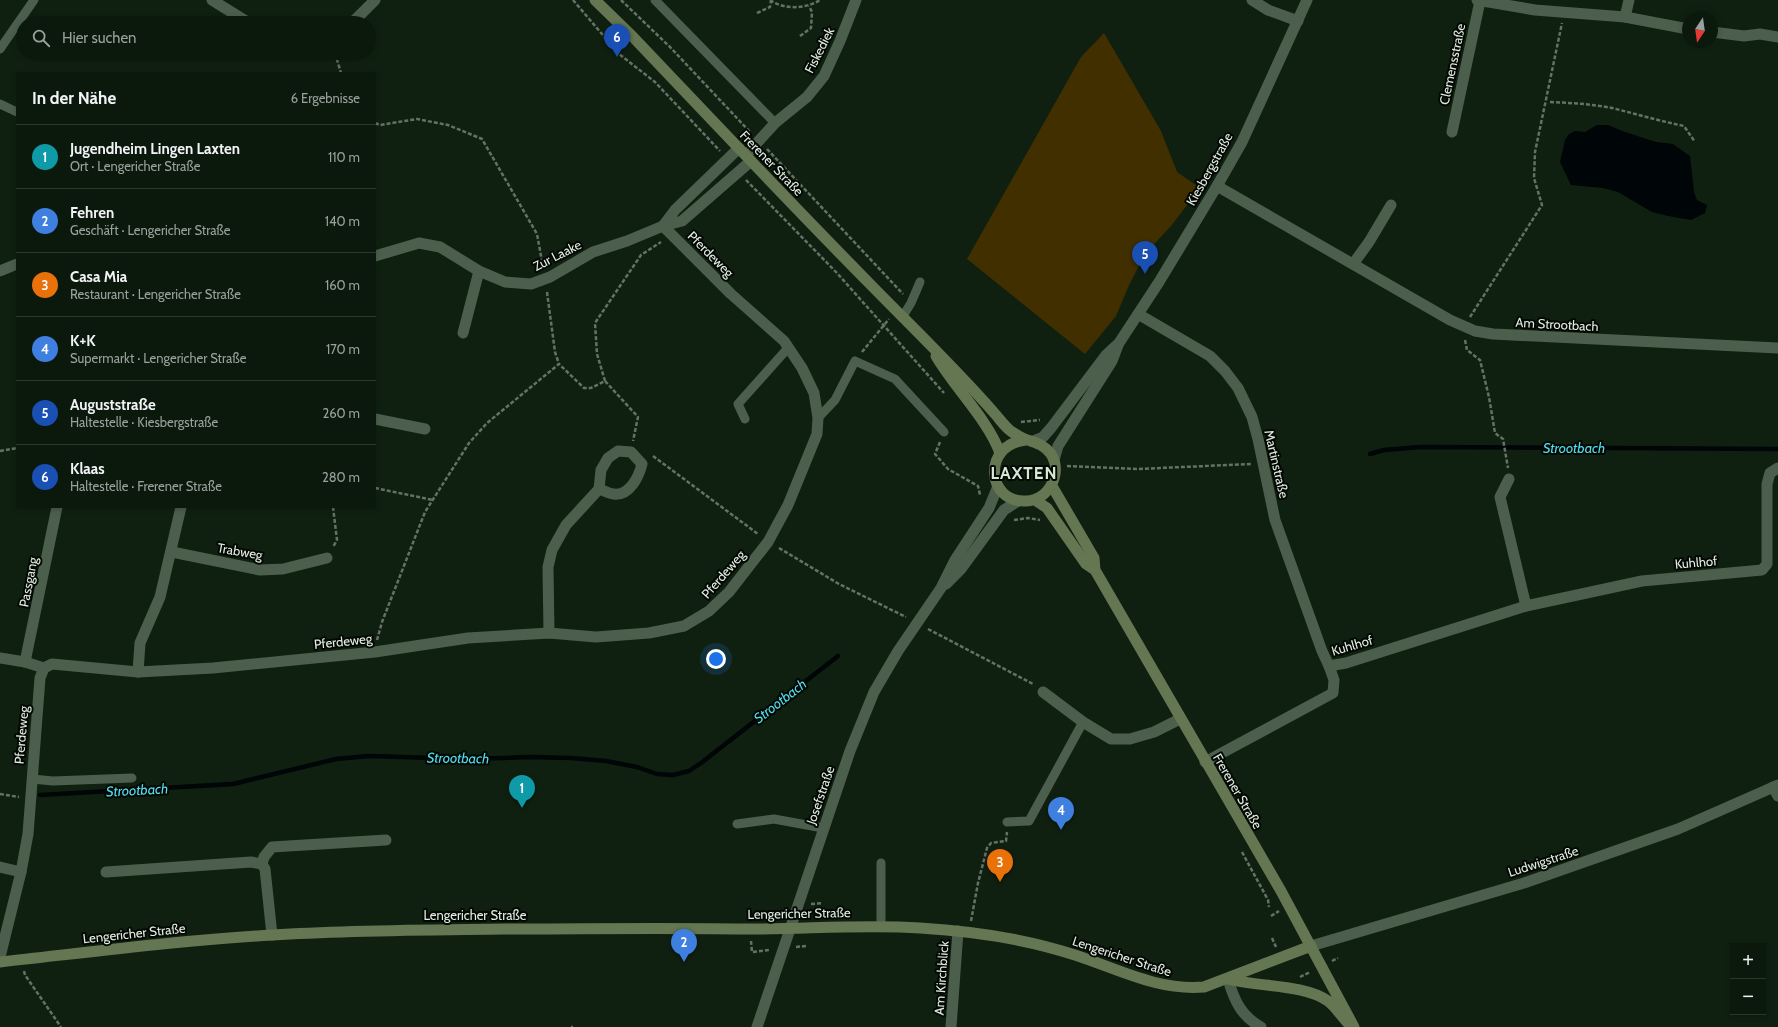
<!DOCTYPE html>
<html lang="de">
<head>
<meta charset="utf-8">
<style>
	body { margin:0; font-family:Cabin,sans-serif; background:#19251a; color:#f1f3f6 }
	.controls { position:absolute; right:12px; bottom:12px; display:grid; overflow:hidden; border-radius:0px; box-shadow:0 2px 6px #0003 }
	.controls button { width:36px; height:36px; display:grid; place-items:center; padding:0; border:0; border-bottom:1px solid #2b372d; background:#0b180c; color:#f1f3f6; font:20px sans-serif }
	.compass { position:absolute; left:1682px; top:12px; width:36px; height:36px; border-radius:50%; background:#0b180c; box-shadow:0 2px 6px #0003; rotate:193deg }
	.you { position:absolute; left:716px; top:659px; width:14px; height:14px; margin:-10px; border:3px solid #fff; border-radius:50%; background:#1a73e8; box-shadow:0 0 0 6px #1a73e833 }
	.badge { display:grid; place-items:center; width:26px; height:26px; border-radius:50%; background:#c0a8f4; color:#fff; font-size:13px; font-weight:700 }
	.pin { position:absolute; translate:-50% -33px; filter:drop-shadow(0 1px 2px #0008) }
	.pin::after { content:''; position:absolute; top:21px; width:14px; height:12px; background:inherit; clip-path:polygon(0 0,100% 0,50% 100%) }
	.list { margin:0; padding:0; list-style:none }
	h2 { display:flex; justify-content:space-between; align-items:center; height:52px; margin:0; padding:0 16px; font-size:17px }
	h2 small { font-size:13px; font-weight:400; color:#9aa09d }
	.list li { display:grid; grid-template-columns:26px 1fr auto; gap:12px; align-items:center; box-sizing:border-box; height:64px; padding:0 16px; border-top:1px solid #2b372d }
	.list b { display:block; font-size:15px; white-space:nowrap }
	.list p { margin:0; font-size:13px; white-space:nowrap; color:#9aa09d }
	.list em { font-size:13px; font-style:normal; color:#9aa09d }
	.icon { flex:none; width:22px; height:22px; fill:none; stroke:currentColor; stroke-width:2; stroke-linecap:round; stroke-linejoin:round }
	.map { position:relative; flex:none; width:1778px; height:1027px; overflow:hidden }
	.search { position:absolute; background:#0b180c; box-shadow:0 2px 6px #0003; left:16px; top:16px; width:360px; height:44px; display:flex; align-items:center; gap:10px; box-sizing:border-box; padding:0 14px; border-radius:22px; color:#9aa09d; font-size:15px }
	.panel { position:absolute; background:#0b180c; box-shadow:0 2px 6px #0003; left:16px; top:72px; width:360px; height:436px; border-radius:0px }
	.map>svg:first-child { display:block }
	.green { fill:#422f00 }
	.water { fill:#000507 }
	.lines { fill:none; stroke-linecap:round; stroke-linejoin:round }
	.stream { stroke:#000507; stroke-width:4.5 }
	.path { stroke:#647265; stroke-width:2.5; stroke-dasharray:4 2; stroke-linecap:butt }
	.service { stroke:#4c5f4d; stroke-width:9 }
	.minor { stroke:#4c5f4d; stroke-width:11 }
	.tertiary { stroke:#4c5f4d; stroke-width:11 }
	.secondary { stroke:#657652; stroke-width:11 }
	.labels { text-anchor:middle; stroke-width:4; stroke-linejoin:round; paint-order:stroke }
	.street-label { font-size:13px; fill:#e2ede3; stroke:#030803 }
	.water-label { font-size:14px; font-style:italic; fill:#53ddef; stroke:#030803 }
	.district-label { font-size:17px; font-weight:bold; letter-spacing:1px; fill:#d3e9d4; stroke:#030803 }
</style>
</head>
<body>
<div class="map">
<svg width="1778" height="1027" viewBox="0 0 1778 1027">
	<rect width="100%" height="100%" fill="#0f2010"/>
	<!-- green -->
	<polygon class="green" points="1104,33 1161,131 1177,172 1200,188 1171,226 1145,254 1130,283 1116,316 1085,354 967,259 1081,57"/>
	<!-- water -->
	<polygon class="water" points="1597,125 1608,125 1625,132 1656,142 1673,144 1690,156 1694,192 1697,200 1707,205 1705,213 1691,220 1668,216 1652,212 1618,192 1603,188 1571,185 1560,162 1565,140 1569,134 1575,131 1585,132"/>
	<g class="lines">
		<!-- stream -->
		<g class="stream">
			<polyline points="1370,454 1384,450 1420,447 1778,449"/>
			<polyline points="40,795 233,784 336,759 368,756 469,759 531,757 571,758 606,761 637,767 657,774 673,775 689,771 701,763 838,656"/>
		</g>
		<!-- path -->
		<g class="path">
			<polyline points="573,0 619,54 655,82 720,151"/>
			<polyline points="621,0 670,47 751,133"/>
			<path d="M770 0C784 10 806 9 820 0"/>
			<polyline points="757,13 770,7 771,1"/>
			<polyline points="800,36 811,28 812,12 809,6"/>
			<polyline points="335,53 341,73"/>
			<path d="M1550 102C1571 103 1592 104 1612 108 1636 114 1660 121 1684 126L1695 142"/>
			<polyline points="375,123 380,125 417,119 448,125 482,139 537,234 543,267"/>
			<polyline points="767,149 903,294"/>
			<polyline points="746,180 836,272 944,393"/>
			<polyline points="547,292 555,352 559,364"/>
			<polyline points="1470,317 1542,205 1534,178 1535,152 1562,23"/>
			<polyline points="1465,340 1467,350 1480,360 1489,397 1495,433 1503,439 1508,468"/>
			<polyline points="862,352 889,319"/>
			<polyline points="605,381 597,354 595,323 641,255 661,242"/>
			<polyline points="1021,422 1040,420"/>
			<polyline points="940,442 935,454 948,469 978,486 980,495"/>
			<polyline points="0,451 17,448"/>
			<polyline points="653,456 758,534"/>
			<polyline points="1067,466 1137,469 1252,464"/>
			<polyline points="375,488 433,500"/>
			<polyline points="333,507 337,540 333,547"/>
			<polyline points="1014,520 1028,518 1040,520"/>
			<polyline points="779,548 839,584 906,617"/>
			<polyline points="928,629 1033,684"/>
			<polyline points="377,640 382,622 425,512 469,443 487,423 559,364 584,388 591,388 605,381 638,417 633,441"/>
			<polyline points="0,794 19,797"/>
			<polyline points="1242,852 1268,900 1269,907"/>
			<polyline points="811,904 823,903"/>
			<polyline points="1271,916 1279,911"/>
			<polyline points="971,921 978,883 987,848 991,843 1006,841 1007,832"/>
			<polyline points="1272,938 1276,947"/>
			<polyline points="751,941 752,952 769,950"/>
			<polyline points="796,947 806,946"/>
			<polyline points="1332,961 1338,958"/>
			<polyline points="24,971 25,975 61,1027"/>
			<polyline points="1300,977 1310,972"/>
			<polyline points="571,1027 573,1027"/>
		</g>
		<!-- service -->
		<g class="service">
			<polyline points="655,0 775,123"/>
			<polyline points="0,49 34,0"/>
			<polyline points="0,104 17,112"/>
			<polyline points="903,316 911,303 920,282"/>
			<polyline points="818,418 835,400 855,361 895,379 944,432"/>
			<polyline points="745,419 738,404 788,348"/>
			<polyline points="32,779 53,781 132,778"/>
			<polyline points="1007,822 1029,821 1083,722"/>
			<polyline points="737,824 774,819 823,828"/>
			<polyline points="881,926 881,863"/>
		</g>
		<!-- minor -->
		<g class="minor">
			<polyline points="212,0 249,23"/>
			<polyline points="1252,0 1268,10 1298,21"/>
			<polyline points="1477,0 1535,10 1625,17 1688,29"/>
			<polyline points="1625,17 1629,0"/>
			<polyline points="348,23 355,20 375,0"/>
			<polyline points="1712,32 1744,36 1760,34 1778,37"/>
			<polyline points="1452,132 1480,1"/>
			<polyline points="746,155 775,123 807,97 824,76 840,41 856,0"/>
			<polyline points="1217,186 1450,320 1475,331 1493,334 1778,348"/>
			<polyline points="663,226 675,210 739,148"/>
			<polyline points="375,256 419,243 440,247 479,271 505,282 531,284 550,277 593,252 627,241 663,226 682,221 751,161"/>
			<polyline points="1353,264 1369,242 1391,205"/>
			<polyline points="0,271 17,264"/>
			<polyline points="1138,314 1210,356 1225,371 1238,388 1252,417 1258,439 1275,520 1322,651 1329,666"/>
			<polyline points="463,333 479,271"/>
			<polyline points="375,419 425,429"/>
			<polyline points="1509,479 1500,497 1526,606"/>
			<polyline points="172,552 260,570 283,569 327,558"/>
			<path d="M549 633 548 567 552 550 566 525 599 489 601 470 608 458 618 451 631 452 642 464C639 476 630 496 614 494 609 494 603 490 599 489"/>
			<polyline points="0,658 25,662 44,668"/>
			<polyline points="25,662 57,507"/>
			<polyline points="138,672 140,643 160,597 181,507"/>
			<polyline points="1043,692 1083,722 1111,739 1130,739 1154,732 1180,719"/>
			<polyline points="1205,762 1333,693 1334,680 1329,666 1346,663 1526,606 1642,581 1762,570 1767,564 1767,484 1770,473 1778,468"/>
			<polyline points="1773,787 1778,796"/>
			<polyline points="262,864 264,857 272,847 386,840"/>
			<polyline points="0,867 21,872"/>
			<polyline points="106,872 251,862 262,864 265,869 272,935"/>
			<polyline points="1311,946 1524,883 1678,829 1778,785"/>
			<polyline points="0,957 21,872 28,834 40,678 44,668 52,664 138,672 213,668 375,652 468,638 549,633 596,637 649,633 684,626 709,611 729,592 768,542 788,505 817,434 818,418 814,393 802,368 784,341 731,294 663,226"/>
			<path d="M1228 979C1234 1000 1241 1016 1261 1027"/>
			<polyline points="951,1027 958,931"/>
		</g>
		<!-- tertiary -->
		<g class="tertiary">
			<polyline points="1033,441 1043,437 1051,428 1106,355 1119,343 1159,282 1217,186 1242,142 1307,0"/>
			<polyline points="1054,460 1058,446 1112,361 1118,345"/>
			<polyline points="946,584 961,569 1004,510 1018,501"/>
			<polyline points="757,1027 850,751 874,692 898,651 941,588 955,560 989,508 998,486"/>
		</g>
		<!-- secondary -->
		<g class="secondary">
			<path d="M595 0 633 37C712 120 790 203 870 284 913 328 956 369 996 415 1001 421 1006 428 1012 432 1016 434 1021 438 1025 439 1035 443 1044 444 1051 454 1063 473 1049 500 1026 501 986 503 982 444 1026 440"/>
			<path d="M936 356C954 387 988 420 1000 453"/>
			<polyline points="1052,486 1094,558 1095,570 1281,891 1354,1027"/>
			<polyline points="1035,500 1047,508 1086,564 1095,570"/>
			<path d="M0 962C91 952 182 940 273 935 350 930 428 930 505 929 582 929 659 928 737 929 798 930 858 924 920 928 971 931 1026 939 1075 955 1118 969 1158 991 1204 987L1311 946"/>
			<path d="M1228 979C1257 987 1304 984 1328 1001 1335 1006 1341 1016 1347 1022"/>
		</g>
	</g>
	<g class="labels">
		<!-- street labels -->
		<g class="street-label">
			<text transform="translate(819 50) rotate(-63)" y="5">Fiskediek</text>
			<text transform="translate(1452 64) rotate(-78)" y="5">Clemensstraße</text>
			<text transform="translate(772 163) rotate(46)" y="5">Frerener Straße</text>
			<text transform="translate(1209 169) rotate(-61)" y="5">Kiesbergstraße</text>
			<text transform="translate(711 254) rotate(45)" y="5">Pferdeweg</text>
			<text transform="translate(557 255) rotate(-27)" y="5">Zur Laake</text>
			<text transform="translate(1557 324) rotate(3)" y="5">Am Strootbach</text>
			<text transform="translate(1277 464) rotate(77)" y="5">Martinstraße</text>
			<text transform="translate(240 551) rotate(10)" y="5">Trabweg</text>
			<text transform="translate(1696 562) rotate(-5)" y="5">Kuhlhof</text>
			<text transform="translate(723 574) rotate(-49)" y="5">Pferdeweg</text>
			<text transform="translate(28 582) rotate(-79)" y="5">Passgang</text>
			<text transform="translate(343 641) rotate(-6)" y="5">Pferdeweg</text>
			<text transform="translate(1352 645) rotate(-16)" y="5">Kuhlhof</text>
			<text transform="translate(21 735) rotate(-85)" y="5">Pferdeweg</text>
			<text transform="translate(1238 791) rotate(60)" y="5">Frerener Straße</text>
			<text transform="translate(820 795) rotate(-71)" y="5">Josefstraße</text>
			<text transform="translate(1543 861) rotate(-18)" y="5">Ludwigstraße</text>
			<text transform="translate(799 913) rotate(-1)" y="5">Lengericher Straße</text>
			<text x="475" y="920">Lengericher Straße</text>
			<text transform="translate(134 933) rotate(-6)" y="5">Lengericher Straße</text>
			<text transform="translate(1122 956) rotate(18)" y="5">Lengericher Straße</text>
			<text transform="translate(941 978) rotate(-86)" y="5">Am Kirchblick</text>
		</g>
		<!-- water labels -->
		<g class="water-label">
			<text x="1574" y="453">Strootbach</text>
			<text transform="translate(780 701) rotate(-38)" y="5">Strootbach</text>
			<text transform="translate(458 758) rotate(1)" y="5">Strootbach</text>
			<text transform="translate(137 790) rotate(-3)" y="5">Strootbach</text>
		</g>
		<!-- district labels -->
		<g class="district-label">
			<text x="1024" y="479">LAXTEN</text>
		</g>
	</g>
</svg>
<div class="controls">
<button>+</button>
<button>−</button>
</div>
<svg class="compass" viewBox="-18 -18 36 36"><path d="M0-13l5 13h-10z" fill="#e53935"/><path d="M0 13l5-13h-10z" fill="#9aa09d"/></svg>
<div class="you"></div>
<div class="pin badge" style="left:522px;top:808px;background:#0f9aa8">1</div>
<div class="pin badge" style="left:684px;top:962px;background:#3f7fe0">2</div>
<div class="pin badge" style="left:1000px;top:882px;background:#e8710a">3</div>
<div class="pin badge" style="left:1061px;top:830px;background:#3f7fe0">4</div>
<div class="pin badge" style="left:1145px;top:274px;background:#1a4fb4">5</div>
<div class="pin badge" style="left:617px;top:57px;background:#1a4fb4">6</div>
<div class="search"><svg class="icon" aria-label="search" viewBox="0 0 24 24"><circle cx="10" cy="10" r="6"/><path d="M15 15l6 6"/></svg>Hier suchen</div>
<section class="panel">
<h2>In der Nähe<small>6 Ergebnisse</small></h2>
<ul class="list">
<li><span class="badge" style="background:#0f9aa8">1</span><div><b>Jugendheim Lingen Laxten</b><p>Ort · Lengericher Straße</p></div><em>110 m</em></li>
<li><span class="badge" style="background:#3f7fe0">2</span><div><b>Fehren</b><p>Geschäft · Lengericher Straße</p></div><em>140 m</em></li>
<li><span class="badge" style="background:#e8710a">3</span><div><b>Casa Mia</b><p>Restaurant · Lengericher Straße</p></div><em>160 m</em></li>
<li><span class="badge" style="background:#3f7fe0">4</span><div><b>K+K</b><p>Supermarkt · Lengericher Straße</p></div><em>170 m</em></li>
<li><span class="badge" style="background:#1a4fb4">5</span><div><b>Auguststraße</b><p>Haltestelle · Kiesbergstraße</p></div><em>260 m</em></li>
<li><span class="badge" style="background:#1a4fb4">6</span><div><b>Klaas</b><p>Haltestelle · Frerener Straße</p></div><em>280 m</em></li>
</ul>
</section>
</div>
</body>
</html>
